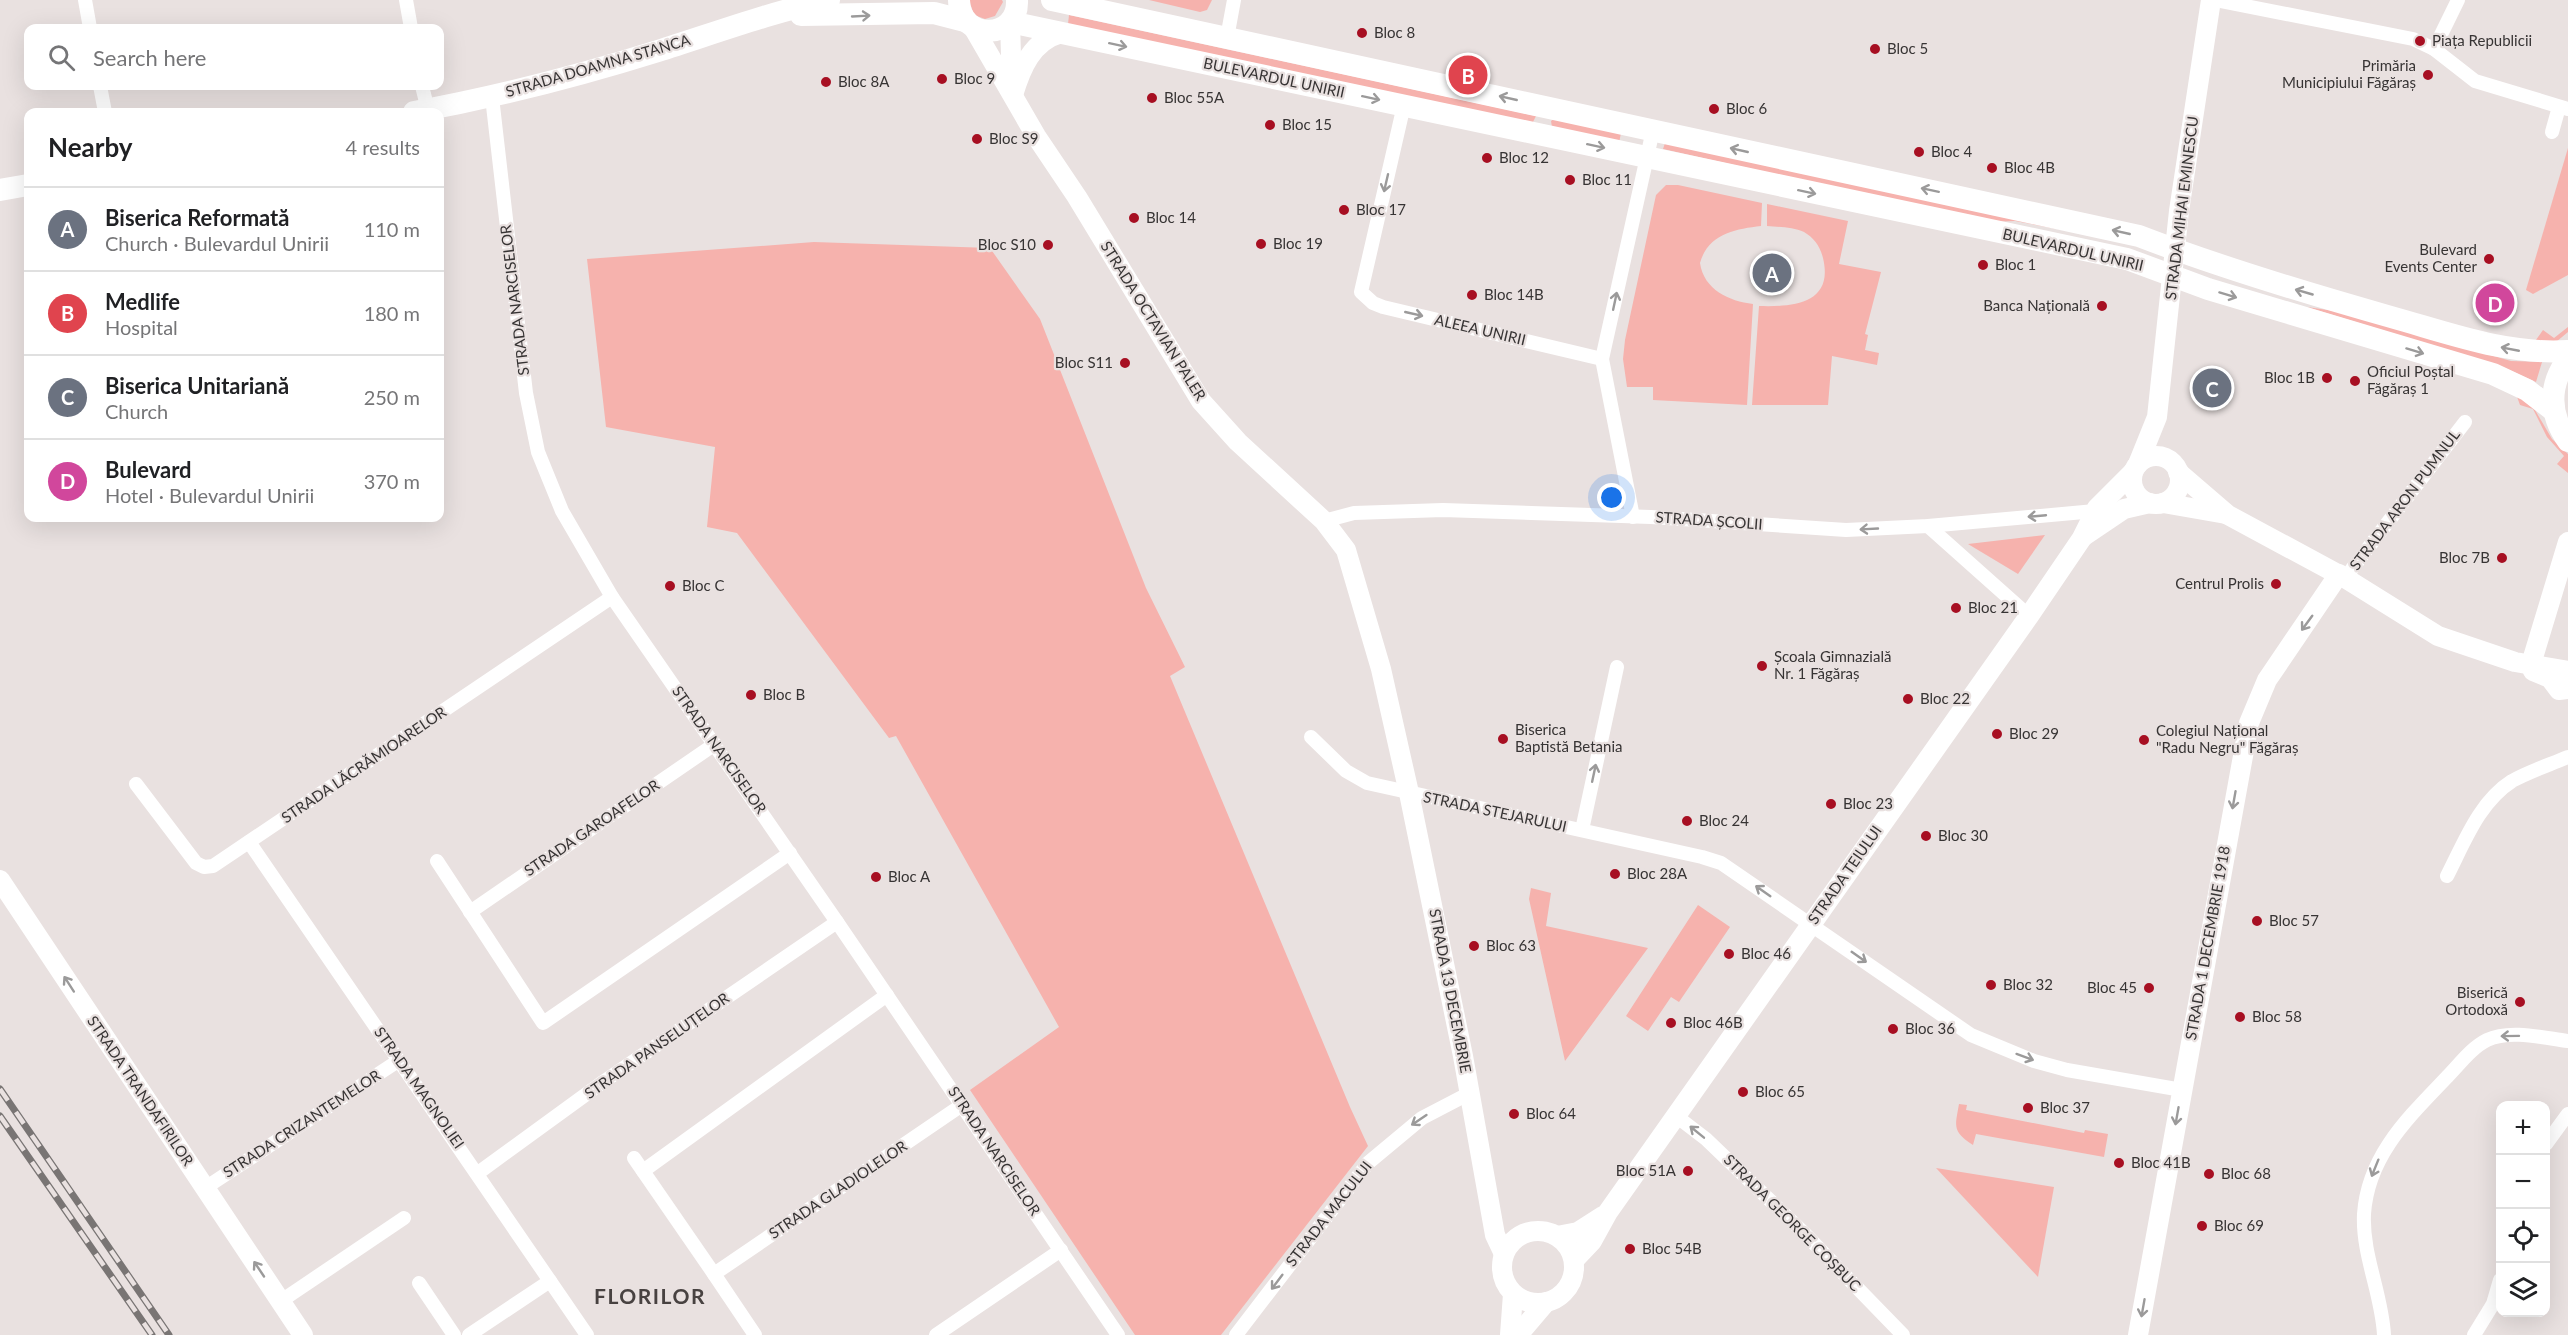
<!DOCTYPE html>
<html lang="en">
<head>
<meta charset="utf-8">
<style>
	body { margin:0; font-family:Lato,sans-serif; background:#f6f6f6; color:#202124 }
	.controls { position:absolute; right:18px; bottom:18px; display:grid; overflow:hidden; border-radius:12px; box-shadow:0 6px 24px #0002 }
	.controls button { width:54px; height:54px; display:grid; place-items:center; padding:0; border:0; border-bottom:2px solid #e0e0e0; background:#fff; color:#202124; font:30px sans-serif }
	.you { position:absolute; left:1612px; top:498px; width:21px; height:21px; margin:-15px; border:4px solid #fff; border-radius:50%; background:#1a73e8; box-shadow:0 0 0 9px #1a73e833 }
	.badge { display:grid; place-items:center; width:39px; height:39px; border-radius:50%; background:#111827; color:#fff; font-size:20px; font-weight:700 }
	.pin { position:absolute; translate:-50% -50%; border:3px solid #fff; box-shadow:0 2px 6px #0006 }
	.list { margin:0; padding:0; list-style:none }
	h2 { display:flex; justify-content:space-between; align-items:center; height:78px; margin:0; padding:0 24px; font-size:26px }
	h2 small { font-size:20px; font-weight:400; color:#757577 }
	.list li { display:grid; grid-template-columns:39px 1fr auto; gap:18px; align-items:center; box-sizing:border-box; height:84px; padding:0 24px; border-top:2px solid #e0e0e0 }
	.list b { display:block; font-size:22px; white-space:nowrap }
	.list p { margin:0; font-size:20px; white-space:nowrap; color:#757577 }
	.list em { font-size:20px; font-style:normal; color:#757577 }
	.icon { flex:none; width:33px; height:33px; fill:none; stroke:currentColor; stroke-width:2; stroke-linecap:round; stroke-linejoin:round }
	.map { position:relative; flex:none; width:2568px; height:1335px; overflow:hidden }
	.search { position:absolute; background:#fff; box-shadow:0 6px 24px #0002; left:24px; top:24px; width:420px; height:66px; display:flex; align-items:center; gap:15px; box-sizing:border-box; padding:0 21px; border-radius:12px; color:#757577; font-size:22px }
	.panel { position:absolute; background:#fff; box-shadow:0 6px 24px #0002; left:24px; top:108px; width:420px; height:414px; border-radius:12px }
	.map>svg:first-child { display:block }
	.green { fill:#f6b2ad }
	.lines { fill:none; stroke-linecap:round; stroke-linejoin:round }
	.street { stroke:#fff; stroke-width:14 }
	.secondary { stroke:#fff; stroke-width:20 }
	.primary { stroke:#fff; stroke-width:22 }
	.rail-casing { stroke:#797574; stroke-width:7 }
	.rail { stroke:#e9e1e0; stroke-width:4.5; stroke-dasharray:14; stroke-linecap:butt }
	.oneway { stroke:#9b9a9a }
	.poi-dot { fill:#a70f22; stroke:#e9e1e0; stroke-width:2 }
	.labels { text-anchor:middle; stroke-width:4.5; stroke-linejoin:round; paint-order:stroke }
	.poi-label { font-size:15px; fill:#373434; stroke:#e9e1e0; text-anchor:start }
	.street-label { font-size:15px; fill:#373434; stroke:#e9e1e0 }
	.district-label { font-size:21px; font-weight:bold; letter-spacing:1.5px; fill:#484241; stroke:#e9e1e0 }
</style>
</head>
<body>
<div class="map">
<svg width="2568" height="1335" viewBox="0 0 2568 1335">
	<rect width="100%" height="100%" fill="#e9e1e0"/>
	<!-- green -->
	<g class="green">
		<polygon points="969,0 1002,0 1003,2 995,16 985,19 974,15"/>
		<polygon points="1149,0 1212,0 1207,10 1200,12"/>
		<polygon points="1069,15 1536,116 1532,124 1068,24"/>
		<polygon points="1554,119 1621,133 1619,143 1552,127 1551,121"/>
		<polygon points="1665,143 2126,242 2015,221 1988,222 1663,149"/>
		<polygon points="2568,148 2568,275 2533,294 2526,290"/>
		<path d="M1666 185H1678L1762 203 1761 226C1735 229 1708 234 1700 263 1704 290 1729 301 1753 304L1747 405 1653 400V387H1627L1623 359 1625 340 1656 195Z"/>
		<path d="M1767 204 1848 221 1839 264 1881 272 1865 334 1868 335 1865 350 1879 353 1877 365 1832 356 1828 405H1752L1759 306C1793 307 1834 304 1823 258 1820 246 1814 238 1804 232 1793 227 1779 227 1767 226Z"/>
		<polygon points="814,242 990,248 1040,319 1146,588 1185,667 1170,676 1350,1107 1368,1146 1221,1335 1135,1335 970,1090 1059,1027 896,736 889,738 737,533 707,527 715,447 606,427 587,259"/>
		<polygon points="2307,307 2341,312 2511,361 2542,362 2536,382 2505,368"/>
		<polygon points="2568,327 2568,332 2556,342 2533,344 2543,330 2554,338"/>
		<polygon points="2516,394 2535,410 2552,439 2568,454 2568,473 2557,464 2564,456 2547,437 2533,409 2520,405"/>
		<polygon points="2045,535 2018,574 1968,544"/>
		<polygon points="1531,888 1551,893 1546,926 1648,948 1565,1061 1529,899"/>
		<polygon points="1698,905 1730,927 1679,1002 1671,997 1648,1031 1626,1016"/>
		<path d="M1959 1104 1967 1105 1966 1110 2084 1133 2085 1130 2108 1134 2104 1157 1976 1134 1973 1145C1952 1131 1955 1127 1959 1104Z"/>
		<polygon points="1936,1168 2054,1187 2038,1277"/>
	</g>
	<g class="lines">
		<!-- street -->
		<g class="street">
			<polyline points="85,0 90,28"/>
			<polyline points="406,0 411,28"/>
			<polyline points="2215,0 2413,39 2434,49 2475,81 2568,109"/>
			<polyline points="1227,38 1234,0"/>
			<polyline points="2434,49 2458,0"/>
			<polyline points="100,86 105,112"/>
			<polyline points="422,86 428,110"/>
			<polyline points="492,97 526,393 538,452 562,511 612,597 837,922 1118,1335"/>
			<polyline points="1404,105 1361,292 1373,303 1383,307 1602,359"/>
			<polyline points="2552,132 2559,107"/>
			<polyline points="1633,517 1602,359 1653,130"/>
			<polyline points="1324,521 1354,513 1443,510 1651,517 1846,530 1928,526 2095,511"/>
			<polyline points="1928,526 2029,616"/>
			<polyline points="2345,578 2465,422"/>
			<polyline points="1311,737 1346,771 1367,783 1702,857 1721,863 1971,1035 2034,1061 2067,1070 2182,1090"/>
			<polyline points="136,784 196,863 204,867 213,866 612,597"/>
			<polyline points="1582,830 1617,667"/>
			<polyline points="249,842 587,1335"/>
			<polyline points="437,861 543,1023 790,853"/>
			<path d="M2447 876C2464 843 2479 802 2512 781 2530 771 2549 765 2568 757"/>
			<polyline points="470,912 715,744"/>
			<polyline points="1676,1116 1706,1139 1804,1233 1903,1335"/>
			<polyline points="2546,1144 2568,1114"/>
			<polyline points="634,1158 714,1274"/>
			<polyline points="643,1171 887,995"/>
			<polyline points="478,1173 603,1082 837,922"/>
			<polyline points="205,1188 398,1061"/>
			<polyline points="419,1283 454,1335"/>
			<polyline points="281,1301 404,1218"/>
			<polyline points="469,1335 550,1281"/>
			<polyline points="755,1335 714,1274 962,1105"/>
			<polyline points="936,1335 1061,1250"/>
			<polyline points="1236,1335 1368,1163 1422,1118 1470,1093"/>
			<path d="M2384 1335C2382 1294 2362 1255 2364 1214 2368 1155 2409 1117 2447 1077 2459 1065 2471 1048 2487 1040 2510 1029 2544 1038 2568 1041"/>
			<polyline points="2474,1335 2493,1304 2500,1280"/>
		</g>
		<!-- secondary -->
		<g class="secondary">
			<polyline points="1010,22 1012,89"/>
			<polyline points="973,27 1036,136 1077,197 1201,401 1238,442 1324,521 1346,550 1381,669 1409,793 1463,1056 1495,1235 1504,1254"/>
			<path d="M1013 95C1021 68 1032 41 1061 33"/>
			<circle cx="2156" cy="480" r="24"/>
			<polyline points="2138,464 2157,417 2179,211 2211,0"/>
			<polyline points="2178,472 2228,515 2345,578 2438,636 2515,662 2568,671"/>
			<polyline points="2163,503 2226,514"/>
			<polyline points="2084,536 2124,509 2150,503"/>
			<polyline points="2531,664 2568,542"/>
			<polyline points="2533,671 2550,678 2559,690 2568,689"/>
			<polyline points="0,880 303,1335"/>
			<circle cx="1538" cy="1267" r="36"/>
			<polyline points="1557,1236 1578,1232 1603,1216"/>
			<polyline points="1574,1260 1592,1241 1608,1212 2029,616 2082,538 2097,508 2133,472"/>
			<polyline points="1510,1335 1513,1294"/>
			<polyline points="1518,1335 1546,1302"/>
			<polyline points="2138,1335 2249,723 2267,680 2339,574"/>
		</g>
		<!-- primary -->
		<g class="primary">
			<path d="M959 0C960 42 1019 40 1017 0"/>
			<path d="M1052 0 2139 236C2222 268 2306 293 2391 317 2449 333 2506 355 2568 351"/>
			<polyline points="801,15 934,13 965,21"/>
			<polyline points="1010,22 2127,259 2208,289 2493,374 2527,390 2553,410"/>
			<path d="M414 112C496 97 578 76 658 51 715 33 771 12 829 0"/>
			<polyline points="0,190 28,185"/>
			<path d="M2568 359C2548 385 2549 415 2568 441"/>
		</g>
		<!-- rail casing -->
		<g class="rail-casing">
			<g id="rail">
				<polyline points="0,1089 169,1335"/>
				<polyline points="0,1116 152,1335"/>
			</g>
		</g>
		<!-- rail -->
		<use href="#rail" class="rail"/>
	</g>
	<!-- one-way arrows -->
	<defs><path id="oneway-shaft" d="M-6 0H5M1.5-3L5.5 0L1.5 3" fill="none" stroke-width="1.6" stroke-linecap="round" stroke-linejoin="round" transform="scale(1.5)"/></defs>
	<g class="oneway">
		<use href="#oneway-shaft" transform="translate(861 16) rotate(-3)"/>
		<use href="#oneway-shaft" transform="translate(1118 45) rotate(12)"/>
		<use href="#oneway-shaft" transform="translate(1371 98) rotate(12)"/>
		<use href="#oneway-shaft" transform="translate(1508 98) rotate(-167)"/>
		<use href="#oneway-shaft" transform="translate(1596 146) rotate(12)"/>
		<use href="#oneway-shaft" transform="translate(1739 150) rotate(-167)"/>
		<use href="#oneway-shaft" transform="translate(1386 183) rotate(103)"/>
		<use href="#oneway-shaft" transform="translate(1930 190) rotate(-168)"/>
		<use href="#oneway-shaft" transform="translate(1807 192) rotate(12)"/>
		<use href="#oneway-shaft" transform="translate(2121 232) rotate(-167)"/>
		<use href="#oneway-shaft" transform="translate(2304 292) rotate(-164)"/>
		<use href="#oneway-shaft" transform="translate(2228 295) rotate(17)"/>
		<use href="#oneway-shaft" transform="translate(1615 301) rotate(-78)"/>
		<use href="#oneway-shaft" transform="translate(1414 314) rotate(13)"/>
		<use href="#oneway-shaft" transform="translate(2510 349) rotate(-169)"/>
		<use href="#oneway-shaft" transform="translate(2415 351) rotate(17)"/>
		<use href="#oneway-shaft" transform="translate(2037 516) rotate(175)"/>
		<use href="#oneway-shaft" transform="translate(1869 529) rotate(177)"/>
		<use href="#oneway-shaft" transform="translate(2307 623) rotate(126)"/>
		<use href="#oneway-shaft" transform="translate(1594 773) rotate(-78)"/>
		<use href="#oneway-shaft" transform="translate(2234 800) rotate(100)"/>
		<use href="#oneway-shaft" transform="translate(1763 891) rotate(-145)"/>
		<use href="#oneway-shaft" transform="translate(1859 957) rotate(35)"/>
		<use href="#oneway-shaft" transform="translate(69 984) rotate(-123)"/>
		<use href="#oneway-shaft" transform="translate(2510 1036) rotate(179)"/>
		<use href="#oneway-shaft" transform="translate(2025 1057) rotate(20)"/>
		<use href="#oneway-shaft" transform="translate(2177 1116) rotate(100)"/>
		<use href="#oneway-shaft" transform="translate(1419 1120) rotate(146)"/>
		<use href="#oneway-shaft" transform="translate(1697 1132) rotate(-141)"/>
		<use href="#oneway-shaft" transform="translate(2375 1168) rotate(112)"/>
		<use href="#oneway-shaft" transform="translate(259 1269) rotate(-124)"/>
		<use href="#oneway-shaft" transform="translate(1277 1282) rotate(127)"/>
		<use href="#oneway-shaft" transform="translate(2143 1308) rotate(100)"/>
	</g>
	<!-- markers -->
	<g class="poi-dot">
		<circle cx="1362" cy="33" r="6"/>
		<circle cx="2420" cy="41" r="6"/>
		<circle cx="1875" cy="49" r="6"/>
		<circle cx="2428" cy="75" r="6"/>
		<circle cx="942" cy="79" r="6"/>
		<circle cx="826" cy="82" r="6"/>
		<circle cx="1152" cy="98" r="6"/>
		<circle cx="1714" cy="109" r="6"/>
		<circle cx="1270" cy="125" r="6"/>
		<circle cx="977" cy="139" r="6"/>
		<circle cx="1919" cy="152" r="6"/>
		<circle cx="1487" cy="158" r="6"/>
		<circle cx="1992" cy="168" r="6"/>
		<circle cx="1570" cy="180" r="6"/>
		<circle cx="1344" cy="210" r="6"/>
		<circle cx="1134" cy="218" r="6"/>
		<circle cx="1261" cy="244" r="6"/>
		<circle cx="1048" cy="245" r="6"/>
		<circle cx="2489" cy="259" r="6"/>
		<circle cx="1983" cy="265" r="6"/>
		<circle cx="1472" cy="295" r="6"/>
		<circle cx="2102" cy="306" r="6"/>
		<circle cx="1125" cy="363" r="6"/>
		<circle cx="2327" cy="378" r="6"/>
		<circle cx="2355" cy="381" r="6"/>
		<circle cx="2502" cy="558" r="6"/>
		<circle cx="2276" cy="584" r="6"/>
		<circle cx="670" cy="586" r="6"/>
		<circle cx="1956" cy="608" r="6"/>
		<circle cx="1762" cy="666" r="6"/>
		<circle cx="751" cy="695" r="6"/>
		<circle cx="1908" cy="699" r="6"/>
		<circle cx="1997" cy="734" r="6"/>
		<circle cx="1503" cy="739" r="6"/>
		<circle cx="2144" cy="740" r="6"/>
		<circle cx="1831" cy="804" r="6"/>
		<circle cx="1687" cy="821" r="6"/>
		<circle cx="1926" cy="836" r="6"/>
		<circle cx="1615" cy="874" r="6"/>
		<circle cx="876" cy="877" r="6"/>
		<circle cx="2257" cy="921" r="6"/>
		<circle cx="1474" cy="946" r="6"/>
		<circle cx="1729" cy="954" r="6"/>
		<circle cx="1991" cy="985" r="6"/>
		<circle cx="2149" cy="988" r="6"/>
		<circle cx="2520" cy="1002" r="6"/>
		<circle cx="2240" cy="1017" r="6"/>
		<circle cx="1671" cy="1023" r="6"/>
		<circle cx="1893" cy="1029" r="6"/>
		<circle cx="1743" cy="1092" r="6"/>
		<circle cx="2028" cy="1108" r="6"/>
		<circle cx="1514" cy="1114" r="6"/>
		<circle cx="2119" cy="1163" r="6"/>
		<circle cx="1688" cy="1171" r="6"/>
		<circle cx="2209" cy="1174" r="6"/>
		<circle cx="2202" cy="1226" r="6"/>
		<circle cx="1630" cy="1249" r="6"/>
	</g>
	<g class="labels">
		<!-- poi labels -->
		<g class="poi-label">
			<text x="1374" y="38">Bloc 8</text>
			<text x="2432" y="46">Piața Republicii</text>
			<text x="1887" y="54">Bloc 5</text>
			<text x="2416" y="71" text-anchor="end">Primăria<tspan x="2416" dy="17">Municipiului Făgăraș</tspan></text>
			<text x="954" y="84">Bloc 9</text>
			<text x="838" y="87">Bloc 8A</text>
			<text x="1164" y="103">Bloc 55A</text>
			<text x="1726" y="114">Bloc 6</text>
			<text x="1282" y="130">Bloc 15</text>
			<text x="989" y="144">Bloc S9</text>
			<text x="1931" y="157">Bloc 4</text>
			<text x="1499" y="163">Bloc 12</text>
			<text x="2004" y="173">Bloc 4B</text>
			<text x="1582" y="185">Bloc 11</text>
			<text x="1356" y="215">Bloc 17</text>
			<text x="1146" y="223">Bloc 14</text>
			<text x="1273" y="249">Bloc 19</text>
			<text x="1036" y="250" text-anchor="end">Bloc S10</text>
			<text x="2477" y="255" text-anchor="end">Bulevard<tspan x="2477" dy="17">Events Center</tspan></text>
			<text x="1995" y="270">Bloc 1</text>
			<text x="1484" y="300">Bloc 14B</text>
			<text x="2090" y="311" text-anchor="end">Banca Națională</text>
			<text x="1113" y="368" text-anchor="end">Bloc S11</text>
			<text x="2367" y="377">Oficiul Poștal<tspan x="2367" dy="17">Făgăraș 1</tspan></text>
			<text x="2315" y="383" text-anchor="end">Bloc 1B</text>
			<text x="2490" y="563" text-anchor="end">Bloc 7B</text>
			<text x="2264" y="589" text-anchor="end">Centrul Prolis</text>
			<text x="682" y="591">Bloc C</text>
			<text x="1968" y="613">Bloc 21</text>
			<text x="1774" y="662">Școala Gimnazială<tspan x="1774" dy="17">Nr. 1 Făgăraș</tspan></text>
			<text x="763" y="700">Bloc B</text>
			<text x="1920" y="704">Bloc 22</text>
			<text x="1515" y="735">Biserica<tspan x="1515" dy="17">Baptistă Betania</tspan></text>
			<text x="2156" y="736">Colegiul Național<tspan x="2156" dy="17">"Radu Negru" Făgăraș</tspan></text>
			<text x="2009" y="739">Bloc 29</text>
			<text x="1843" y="809">Bloc 23</text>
			<text x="1699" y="826">Bloc 24</text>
			<text x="1938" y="841">Bloc 30</text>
			<text x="1627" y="879">Bloc 28A</text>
			<text x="888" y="882">Bloc A</text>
			<text x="2269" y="926">Bloc 57</text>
			<text x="1486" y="951">Bloc 63</text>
			<text x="1741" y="959">Bloc 46</text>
			<text x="2003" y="990">Bloc 32</text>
			<text x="2137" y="993" text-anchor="end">Bloc 45</text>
			<text x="2508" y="998" text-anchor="end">Biserică<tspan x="2508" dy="17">Ortodoxă</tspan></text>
			<text x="2252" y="1022">Bloc 58</text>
			<text x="1683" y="1028">Bloc 46B</text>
			<text x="1905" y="1034">Bloc 36</text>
			<text x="1755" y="1097">Bloc 65</text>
			<text x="2040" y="1113">Bloc 37</text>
			<text x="1526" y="1119">Bloc 64</text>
			<text x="2131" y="1168">Bloc 41B</text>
			<text x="1676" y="1176" text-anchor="end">Bloc 51A</text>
			<text x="2221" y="1179">Bloc 68</text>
			<text x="2214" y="1231">Bloc 69</text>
			<text x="1642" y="1254">Bloc 54B</text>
		</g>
		<!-- street labels -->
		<g class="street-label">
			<text transform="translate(598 66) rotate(-16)" y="5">STRADA DOAMNA STANCA</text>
			<text transform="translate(1274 78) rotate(12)" y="5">BULEVARDUL UNIRII</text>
			<text transform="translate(2182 208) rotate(-83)" y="5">STRADA MIHAI EMINESCU</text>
			<text transform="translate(2073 250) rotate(13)" y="5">BULEVARDUL UNIRII</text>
			<text transform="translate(515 300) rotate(-97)" y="5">STRADA NARCISELOR</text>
			<text transform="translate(1153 321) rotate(58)" y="5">STRADA OCTAVIAN PALER</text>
			<text transform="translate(1480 330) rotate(13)" y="5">ALEEA UNIRII</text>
			<text transform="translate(2405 500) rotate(-53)" y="5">STRADA ARON PUMNUL</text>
			<text transform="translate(1709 521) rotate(4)" y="5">STRADA ȘCOLII</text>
			<text transform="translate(719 750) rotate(55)" y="5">STRADA NARCISELOR</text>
			<text transform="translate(364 765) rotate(-34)" y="5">STRADA LĂCRĂMIOARELOR</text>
			<text transform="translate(1495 812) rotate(12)" y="5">STRADA STEJARULUI</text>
			<text transform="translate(592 828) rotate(-34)" y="5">STRADA GAROAFELOR</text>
			<text transform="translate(1845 875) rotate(-55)" y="5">STRADA TEIULUI</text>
			<text transform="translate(2208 943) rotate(-80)" y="5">STRADA 1 DECEMBRIE 1918</text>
			<text transform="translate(1450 991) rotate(79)" y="5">STRADA 13 DECEMBRIE</text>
			<text transform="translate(657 1046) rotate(-35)" y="5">STRADA PANSELUȚELOR</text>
			<text transform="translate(419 1088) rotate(55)" y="5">STRADA MAGNOLIEI</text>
			<text transform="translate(140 1091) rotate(56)" y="5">STRADA TRANDAFIRILOR</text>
			<text transform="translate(302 1124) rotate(-33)" y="5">STRADA CRIZANTEMELOR</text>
			<text transform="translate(994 1151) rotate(56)" y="5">STRADA NARCISELOR</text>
			<text transform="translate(838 1190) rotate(-34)" y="5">STRADA GLADIOLELOR</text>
			<text transform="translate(1329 1214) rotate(-52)" y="5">STRADA MACULUI</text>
			<text transform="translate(1792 1223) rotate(45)" y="5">STRADA GEORGE COȘBUC</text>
		</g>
		<!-- district labels -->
		<g class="district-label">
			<text x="650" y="1304">FLORILOR</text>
		</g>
	</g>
</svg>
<div class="controls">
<button>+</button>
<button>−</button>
<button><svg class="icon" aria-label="locate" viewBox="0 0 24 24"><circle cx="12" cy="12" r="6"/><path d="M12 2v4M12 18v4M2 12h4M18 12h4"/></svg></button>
<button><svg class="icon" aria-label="layers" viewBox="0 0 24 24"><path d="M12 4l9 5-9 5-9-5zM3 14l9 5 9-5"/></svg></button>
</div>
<div class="you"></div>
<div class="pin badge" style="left:1772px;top:273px;background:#6b7280">A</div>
<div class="pin badge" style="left:1468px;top:75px;background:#e0444e">B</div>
<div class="pin badge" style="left:2212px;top:388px;background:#6b7280">C</div>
<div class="pin badge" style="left:2495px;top:303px;background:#d1479c">D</div>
<div class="search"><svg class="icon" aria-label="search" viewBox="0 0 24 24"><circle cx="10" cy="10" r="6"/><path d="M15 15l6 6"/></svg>Search here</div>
<section class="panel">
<h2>Nearby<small>4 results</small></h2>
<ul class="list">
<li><span class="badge" style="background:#6b7280">A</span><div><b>Biserica Reformată</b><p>Church · Bulevardul Unirii</p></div><em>110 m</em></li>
<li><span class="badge" style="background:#e0444e">B</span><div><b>Medlife</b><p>Hospital</p></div><em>180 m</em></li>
<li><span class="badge" style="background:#6b7280">C</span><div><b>Biserica Unitariană</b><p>Church</p></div><em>250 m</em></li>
<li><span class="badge" style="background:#d1479c">D</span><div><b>Bulevard</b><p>Hotel · Bulevardul Unirii</p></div><em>370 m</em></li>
</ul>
</section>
</div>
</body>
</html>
